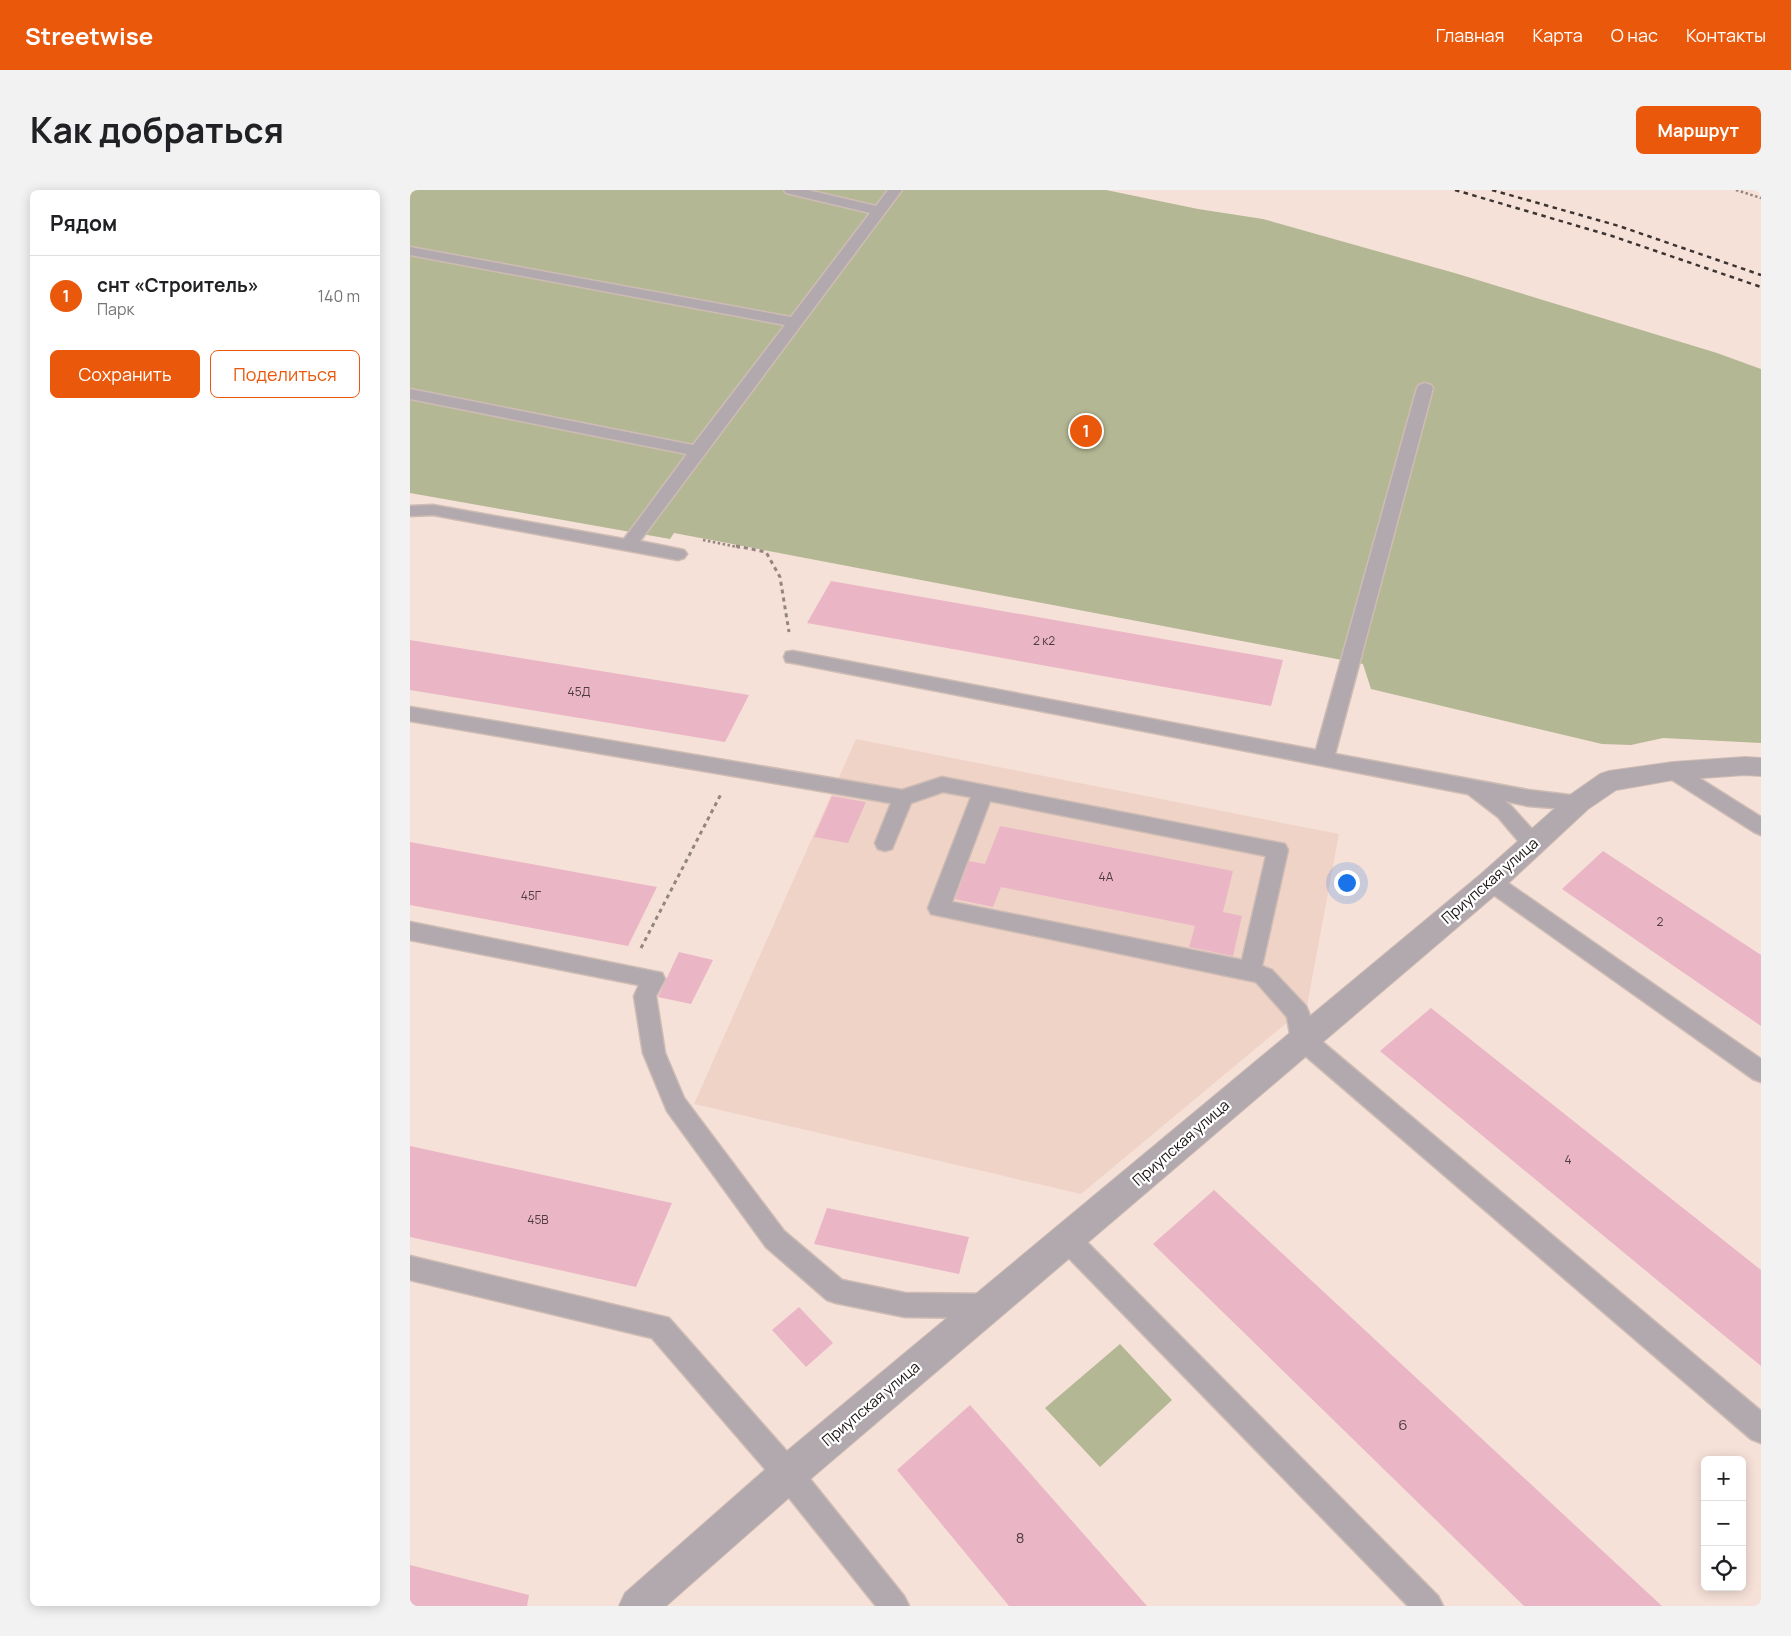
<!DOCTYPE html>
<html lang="ru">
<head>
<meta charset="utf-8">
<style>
	body { margin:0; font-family:Manrope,sans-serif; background:#f2f2f2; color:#202124 }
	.controls { position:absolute; right:15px; bottom:15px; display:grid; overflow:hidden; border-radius:8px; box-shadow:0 2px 12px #0003 }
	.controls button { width:45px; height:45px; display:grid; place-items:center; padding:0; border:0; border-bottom:1px solid #e0e0e0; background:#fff; color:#202124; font:25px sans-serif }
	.you { position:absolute; left:936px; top:692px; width:18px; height:18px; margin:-12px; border:4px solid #fff; border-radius:50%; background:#1a73e8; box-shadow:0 0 0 8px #1a73e833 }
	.badge { display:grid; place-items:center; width:32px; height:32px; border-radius:50%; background:#ea580c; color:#fff; font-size:16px; font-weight:700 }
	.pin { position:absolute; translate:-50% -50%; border:2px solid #fff; box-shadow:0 1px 5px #0006 }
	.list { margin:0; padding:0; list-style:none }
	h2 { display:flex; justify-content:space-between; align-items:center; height:65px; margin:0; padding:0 20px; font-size:21px }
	h2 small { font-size:16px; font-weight:400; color:#757577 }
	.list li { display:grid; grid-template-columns:32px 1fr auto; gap:15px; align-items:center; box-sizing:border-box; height:80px; padding:0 20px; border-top:1px solid #e0e0e0 }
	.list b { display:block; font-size:19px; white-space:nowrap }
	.list p { margin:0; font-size:16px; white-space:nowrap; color:#757577 }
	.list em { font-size:16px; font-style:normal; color:#757577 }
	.actions { display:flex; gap:10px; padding:15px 20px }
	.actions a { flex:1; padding:11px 0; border:1px solid #ea580c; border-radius:8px; text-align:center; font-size:18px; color:#ea580c }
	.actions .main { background:#ea580c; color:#fff }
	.icon { flex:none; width:28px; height:28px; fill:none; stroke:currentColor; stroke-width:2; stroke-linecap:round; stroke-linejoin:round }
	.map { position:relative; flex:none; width:1351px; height:1416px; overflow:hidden; border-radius:8px }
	header { display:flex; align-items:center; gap:30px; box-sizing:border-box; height:70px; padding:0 25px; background:#ea580c; color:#fff }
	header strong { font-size:24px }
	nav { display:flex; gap:28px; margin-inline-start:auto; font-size:18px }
	.intro { display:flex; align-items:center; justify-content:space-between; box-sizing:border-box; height:120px; padding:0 30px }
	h1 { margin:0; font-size:35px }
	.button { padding:12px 22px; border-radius:8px; background:#ea580c; color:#fff; font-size:18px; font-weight:700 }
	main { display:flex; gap:30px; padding:0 30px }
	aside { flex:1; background:#fff; border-radius:8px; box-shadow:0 2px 12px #0003 }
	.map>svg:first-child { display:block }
	.built { fill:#f0d3c7 }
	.green { fill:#b3b793 }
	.building { fill:#eab6c6 }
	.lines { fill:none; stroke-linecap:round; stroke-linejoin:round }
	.lane-casing { stroke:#cebcb4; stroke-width:3 }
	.street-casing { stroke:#cebcb4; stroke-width:2 }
	.path-far1 { stroke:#93857f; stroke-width:2.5; stroke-dasharray:2.5 2.5; stroke-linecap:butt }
	.path { stroke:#93857f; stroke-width:3; stroke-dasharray:4 4; stroke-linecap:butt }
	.lane { fill:#b1a9ae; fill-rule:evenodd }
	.street { fill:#b1a9ae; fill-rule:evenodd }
	.rail { stroke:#3d3431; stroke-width:2.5; stroke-dasharray:4.5 4.5; stroke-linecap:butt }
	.labels { text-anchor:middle; stroke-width:4.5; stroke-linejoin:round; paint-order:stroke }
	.number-label { font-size:12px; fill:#4d3b3e }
	.street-label { font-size:15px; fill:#191210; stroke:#fff }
	.near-number-label { font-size:15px; fill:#4d3b3e }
</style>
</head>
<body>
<header>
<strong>Streetwise</strong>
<nav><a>Главная</a><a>Карта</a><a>О нас</a><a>Контакты</a></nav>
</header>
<div class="intro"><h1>Как добраться</h1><a class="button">Маршрут</a></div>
<main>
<aside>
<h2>Рядом<small></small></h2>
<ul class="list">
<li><span class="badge">1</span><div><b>снт «Строитель»</b><p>Парк</p></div><em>140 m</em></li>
</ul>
<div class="actions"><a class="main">Сохранить</a><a>Поделиться</a></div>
</aside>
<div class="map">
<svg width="1351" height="1416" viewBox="0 0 1351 1416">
	<rect width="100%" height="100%" fill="#f6e1d8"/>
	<!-- built -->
	<polygon class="built" points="446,549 929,644 897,816 671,1004 284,914"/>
	<!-- green -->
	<g class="green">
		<polygon points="0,0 696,0 788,19 853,29 1048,84 1307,163 1351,179 1351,553 1253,548 1221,555 1192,554 961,499 953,474 264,343 260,349 0,303"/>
		<polygon points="710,1154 762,1210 690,1277 635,1218"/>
	</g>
	<!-- building -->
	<g class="building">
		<polygon points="421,391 873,470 861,516 397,433"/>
		<polygon points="0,450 339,505 315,552 0,500"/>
		<polygon points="422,606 456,612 438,653 404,647"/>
		<polygon points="590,636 823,681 813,722 832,726 823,766 779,757 785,736 591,697 583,717 545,709 559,671 575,674"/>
		<polygon points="0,652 247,697 218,756 0,715"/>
		<polygon points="1193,661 1351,765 1351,836 1152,699"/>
		<polygon points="269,762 303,770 281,814 248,807"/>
		<polygon points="1021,818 1351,1080 1351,1176 970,861"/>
		<polygon points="0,956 262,1013 226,1097 0,1047"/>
		<polygon points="804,1000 1252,1416 1114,1416 743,1054"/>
		<polygon points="417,1018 559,1047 549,1084 404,1054"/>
		<polygon points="389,1117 423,1153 396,1177 362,1140"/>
		<polygon points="560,1215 737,1416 599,1416 487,1280"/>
		<polygon points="0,1375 119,1405 117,1416 0,1416"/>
	</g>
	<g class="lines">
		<!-- lane casing -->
		<g class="lane-casing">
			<g id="lane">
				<polygon points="374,0 398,0 466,16 478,0 492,0 230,351 274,360 277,364 274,368 268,370 23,325 0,326 0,316 23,315 214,349 277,264 0,209 0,199 283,255 375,135 0,65 0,57 381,127 460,23 376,3"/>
				<polygon points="1015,193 1021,195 1023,198 925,564 1118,600 1176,607 1179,612 1176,617 1169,620 1118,616 1095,611 1102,617 1130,648 1133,654 1130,660 1123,662 1116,660 1088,627 1058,604 383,473 376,472 374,467 376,462 383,461 906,560 1007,198 1009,195"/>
				<path d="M0 517 492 600 532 587 875 654 878 660 852 776 862 780 896 816 899 823 903 844 1351 1221V1253L1341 1249 884 856 881 849 877 827 846 792 521 724 518 718 561 607 533 602 501 613 482 659 475 661 468 659 465 653 481 613 0 531ZM580 611 856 666 832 770 542 712Z"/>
				<polygon points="1263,574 1270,576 1351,627 1351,645 1344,642 1256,586 1253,581 1256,576"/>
				<polygon points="1081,684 1088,686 1351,869 1351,892 1343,889 1074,698 1070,692 1074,686"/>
				<polygon points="0,732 252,783 255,789 246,806 255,863 274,908 374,1041 432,1090 495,1103 578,1104 587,1107 591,1116 587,1125 578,1128 495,1127 426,1113 417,1110 356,1057 257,921 233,863 224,806 229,795 0,750"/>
				<polygon points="658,1038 667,1042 1028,1406 1033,1416 998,1416 649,1058 645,1050 649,1042"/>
				<polygon points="0,1066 259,1128 388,1274 494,1406 499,1416 466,1416 368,1294 242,1148 0,1090"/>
			</g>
		</g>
		<!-- street casing -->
		<g class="street-casing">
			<polygon id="street" points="1335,567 1351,568 1351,586 1335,585 1263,590 1206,600 1178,619 1091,700 391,1297 256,1416 209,1416 215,1403 365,1271 1071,684 1160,605 1190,584 1199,581 1263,572"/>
		</g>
		<!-- path-far1 -->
		<g class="path-far1">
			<polyline points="1326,0 1351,8"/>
			<polyline points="293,350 332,358"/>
		</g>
		<!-- path -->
		<g class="path">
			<polyline points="326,356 356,362 370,387 379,442"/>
			<polyline points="231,758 311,604"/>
		</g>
		<!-- lane -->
		<use href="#lane" class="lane"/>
		<!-- street -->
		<use href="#street" class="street"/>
		<!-- rail -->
		<g class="rail">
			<polyline points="1045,0 1202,46 1351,97"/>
			<polyline points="1082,0 1209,36 1351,85"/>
		</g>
	</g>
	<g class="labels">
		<!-- number labels -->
		<g class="number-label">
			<text x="634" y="455">2 к2</text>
			<text x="169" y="506">45Д</text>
			<text x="696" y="691">4А</text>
			<text x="121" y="710">45Г</text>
			<text x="1250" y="736">2</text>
			<text x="1158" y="974">4</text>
			<text x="128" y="1034">45В</text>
		</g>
		<!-- street labels -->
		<g class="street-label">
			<text transform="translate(1080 691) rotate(-41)" y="5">Приупская улица</text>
			<text transform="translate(771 953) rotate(-41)" y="5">Приупская улица</text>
			<text transform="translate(461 1214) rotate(-40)" y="5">Приупская улица</text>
		</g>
		<!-- near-number labels -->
		<g class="near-number-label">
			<text x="993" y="1240">6</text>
			<text x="610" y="1353">8</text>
		</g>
	</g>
</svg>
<div class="controls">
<button>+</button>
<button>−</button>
<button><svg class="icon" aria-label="locate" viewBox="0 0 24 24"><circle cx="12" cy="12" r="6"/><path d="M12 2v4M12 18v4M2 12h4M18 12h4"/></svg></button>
</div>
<div class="you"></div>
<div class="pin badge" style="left:676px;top:241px">1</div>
</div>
</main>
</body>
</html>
